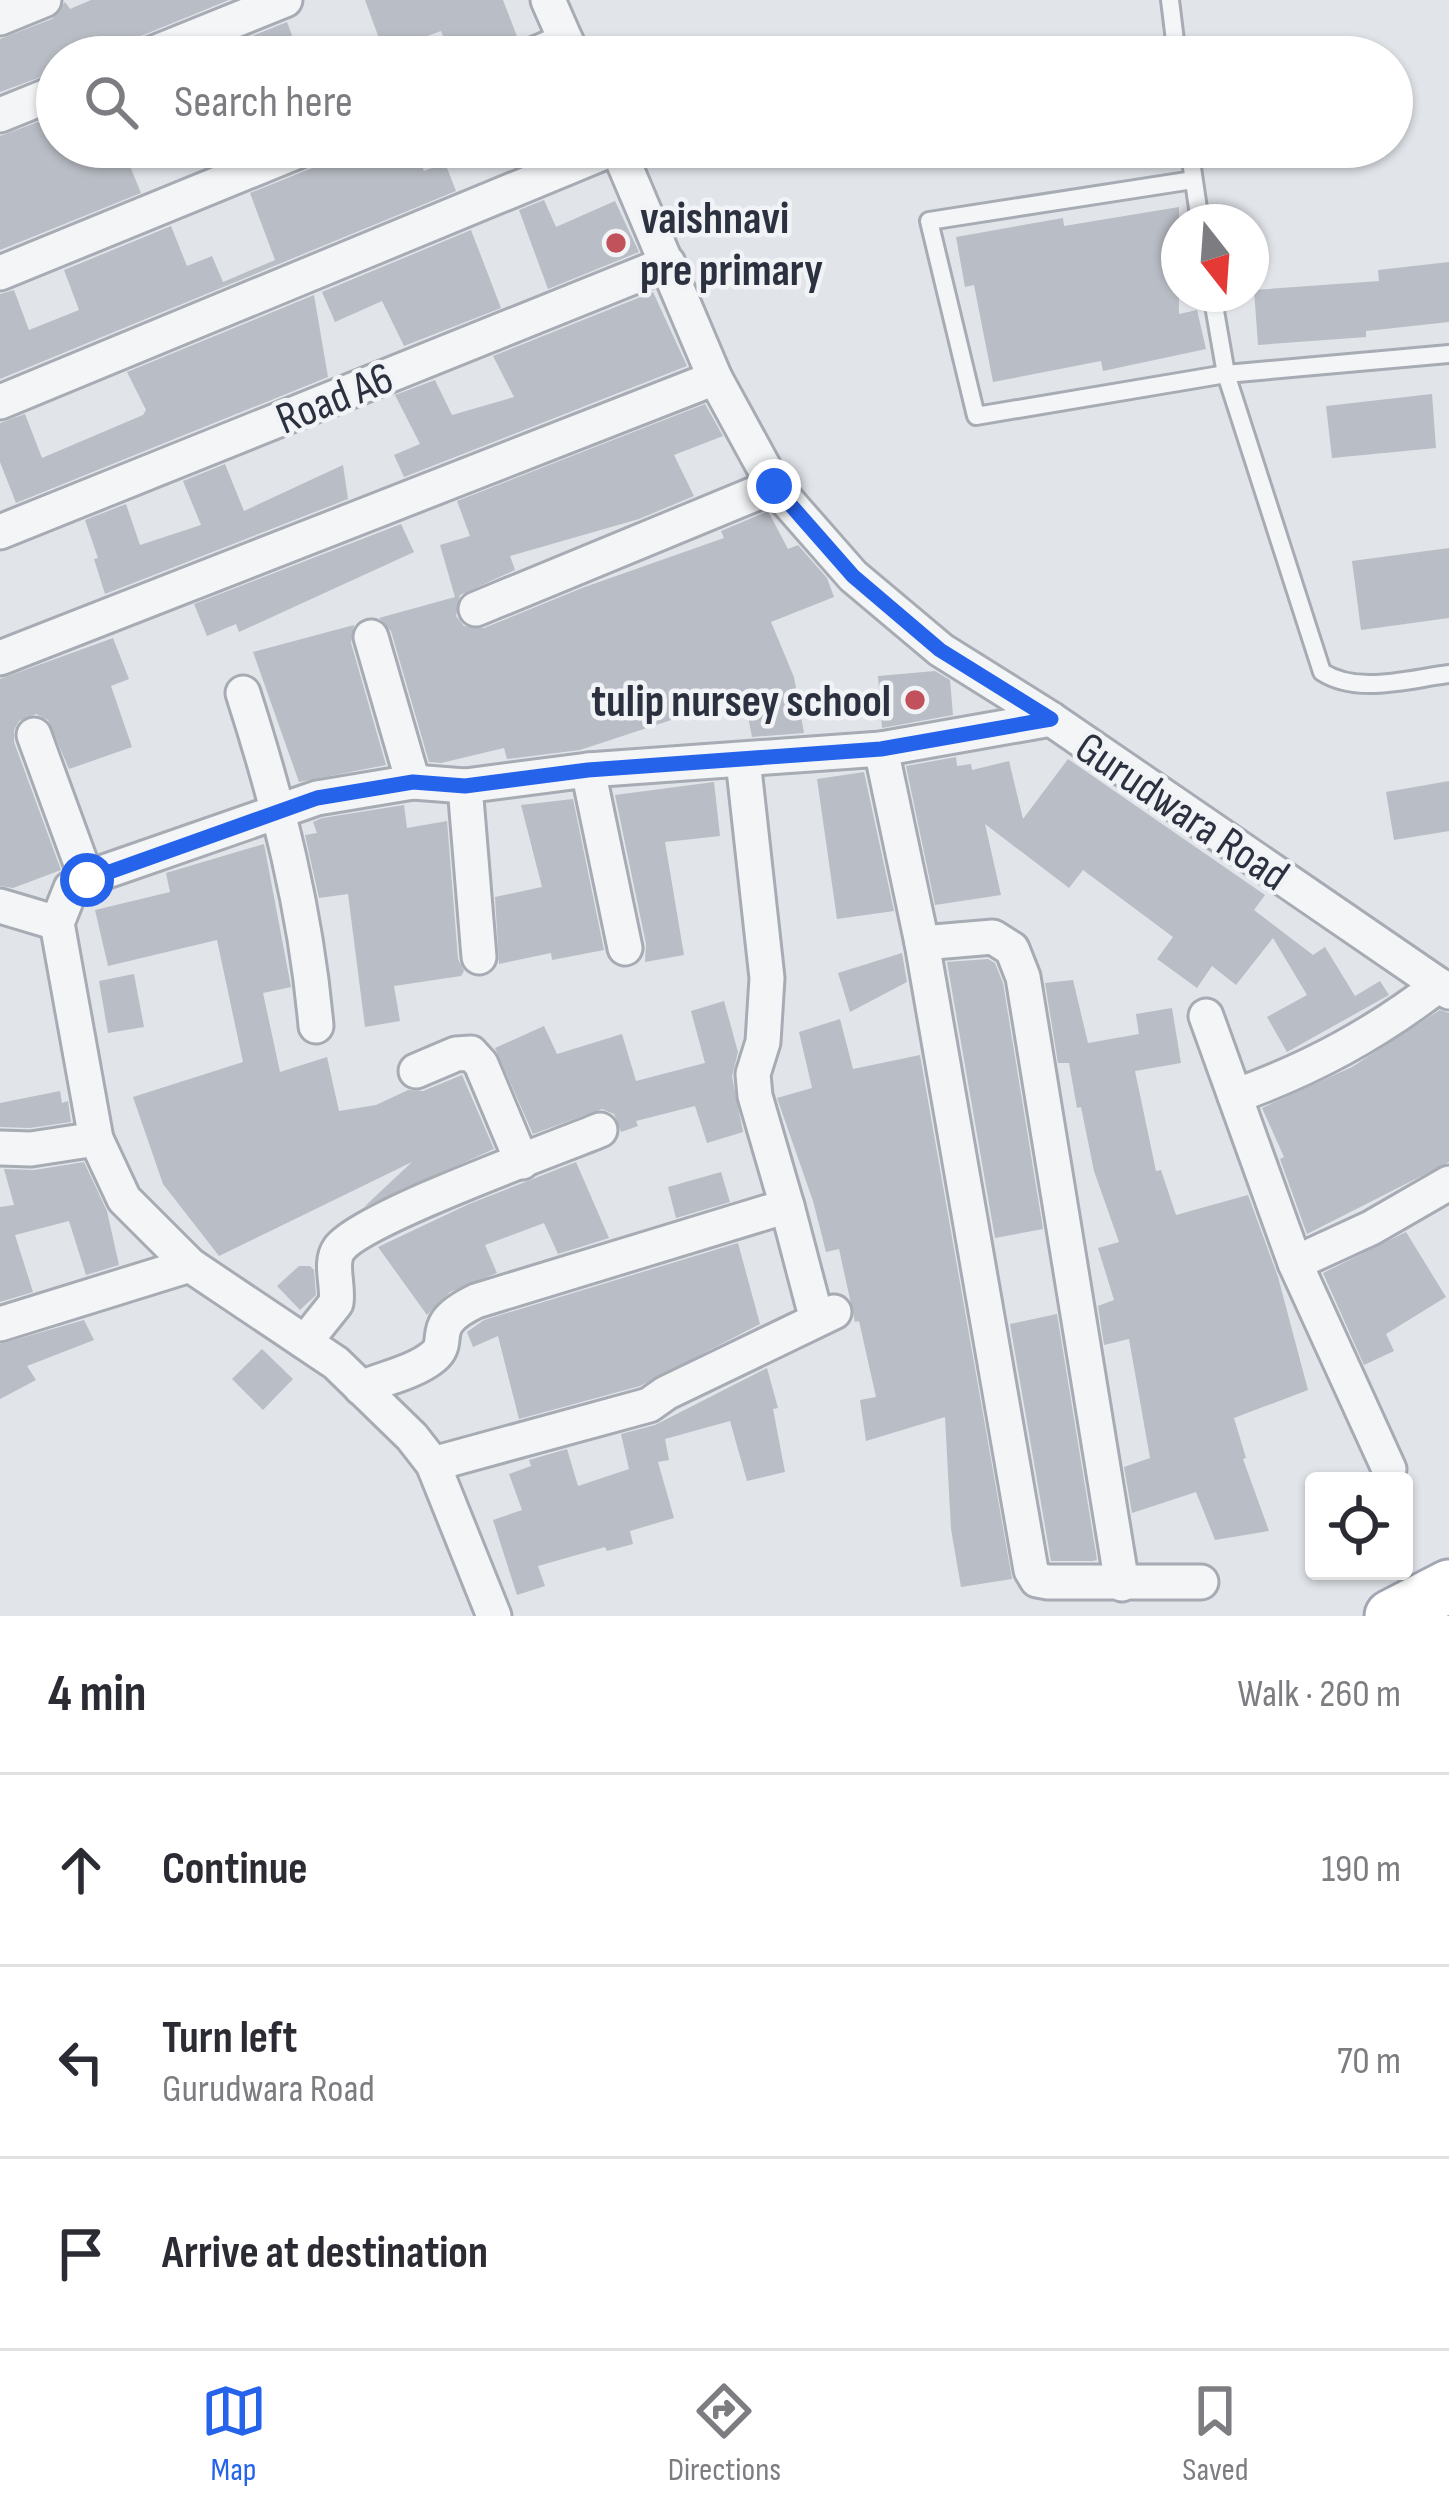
<!DOCTYPE html>
<html lang="en">
<head>
<meta charset="utf-8">
<style>
	body { margin:0; font-family:"Sofia Sans Condensed",sans-serif; background:#f7f7f7; color:#2b2b33 }
	.controls { position:absolute; right:36px; bottom:36px; display:grid; overflow:hidden; border-radius:12px; box-shadow:0 3px 9px #0004 }
	.controls button { width:108px; height:108px; display:grid; place-items:center; padding:0; border:0; border-bottom:3px solid #e1e1e2; background:#fff; color:#2b2b33; font:60px sans-serif }
	.compass { position:absolute; left:1161px; top:204px; width:108px; height:108px; border-radius:50%; background:#fff; box-shadow:0 3px 9px #0004; rotate:163deg }
	.stop { position:absolute; width:36px; height:36px; margin:-27px; border:9px solid #2563eb; border-radius:50%; background:#fff }
	.stop.end { background:#2563eb; border-color:#fff; box-shadow:0 3px 12px #0008 }
	.list { margin:0; padding:0; list-style:none }
	h2 { display:flex; justify-content:space-between; align-items:center; height:156px; margin:0; padding:0 48px; font-size:51px }
	h2 small { font-size:39px; font-weight:400; color:#7c7c81 }
	.list li { display:grid; grid-template-columns:78px 1fr auto; gap:36px; align-items:center; box-sizing:border-box; height:192px; padding:0 48px; border-top:3px solid #e1e1e2 }
	.list b { display:block; font-size:45px; white-space:nowrap }
	.list p { margin:0; font-size:39px; white-space:nowrap; color:#7c7c81 }
	.list em { font-size:39px; font-style:normal; color:#7c7c81 }
	.icon { flex:none; width:66px; height:66px; fill:none; stroke:currentColor; stroke-width:2; stroke-linecap:round; stroke-linejoin:round }
	.map { position:relative; flex:none; width:1449px; height:1616px; overflow:hidden }
	.search { position:absolute; background:#fff; box-shadow:0 3px 9px #0004; left:36px; right:36px; top:36px; height:132px; display:flex; align-items:center; gap:30px; box-sizing:border-box; padding:0 42px; border-radius:66px; color:#7c7c81; font-size:45px }
	.sheet { height:732px; background:#fff }
	nav { display:flex; justify-content:space-around; align-items:center; box-sizing:border-box; height:168px; border-top:3px solid #e1e1e2; background:#fff; font-size:33px; color:#7c7c81 }
	nav a { display:grid; justify-items:center; gap:6px }
	nav .on { color:#2563eb }
	.map>svg:first-child { display:block }
	.building { fill:#b9bdc5 }
	.lines { fill:none; stroke-linecap:round; stroke-linejoin:round }
	.service-casing { stroke:#a7abb3; stroke-width:22 }
	.minor-casing { stroke:#a7abb3; stroke-width:39 }
	.primary-casing { stroke:#a2a7b3; stroke-width:57 }
	.service { stroke:#f4f5f7; stroke-width:16 }
	.minor { stroke:#f4f5f7; stroke-width:33 }
	.primary { stroke:#fff; stroke-width:51 }
	.route { stroke:#2563eb; stroke-width:15 }
	.poi-dot { fill:#c1525c; stroke:#f1f3f6; stroke-width:4.5 }
	.labels { text-anchor:middle; stroke-width:9; stroke-linejoin:round; paint-order:stroke }
	.poi-label { font-size:45px; font-weight:bold; fill:#2b313f; stroke:#f1f3f6; text-anchor:start }
	.street-label { font-size:45px; fill:#2b313f; stroke:#f1f3f6 }
</style>
</head>
<body>
<div class="map">
<svg width="1449" height="1616" viewBox="0 0 1449 1616">
	<rect width="100%" height="100%" fill="#e1e4e9"/>
	<!-- building -->
	<g class="building">
		<polygon points="91,0 229,0 136,38 127,45 123,57 57,57 57,71 0,92 0,39 52,19 65,2 70,9"/>
		<polygon points="365,0 503,0 518,39 511,45 507,57 452,57 441,31 384,52"/>
		<polygon points="287,22 300,57 200,57"/>
		<polygon points="57,115 57,147 122,147 141,193 0,250 0,136"/>
		<polygon points="329,147 415,147 424,171 445,163 456,191 0,379 0,294 14,290 29,330 79,310 64,270 171,226 187,266 212,256 223,282 275,260 250,193 317,166 325,159"/>
		<polygon points="544,200 556,227 615,201 639,252 548,289 519,210"/>
		<polygon points="1179,207 1179,314 1197,310 1206,349 1103,371 1101,361 993,382 974,285 965,287 956,237 1063,218 1064,226"/>
		<polygon points="471,230 501,308 404,346 382,301 335,322 322,292"/>
		<polygon points="1449,262 1449,322 1366,331 1366,337 1258,345 1254,290 1379,281 1378,270"/>
		<polygon points="653,292 687,366 404,477 394,455 420,444 395,395 435,380 452,415 514,397 493,356"/>
		<polygon points="314,295 328,377 16,503 0,462 0,423 25,414 42,458 143,415 146,410 127,372"/>
		<polygon points="1432,394 1436,448 1332,458 1326,406"/>
		<polygon points="705,404 723,436 674,455 694,496 639,519 510,556 515,570 460,595 456,616 464,626 484,628 582,588 724,538 721,531 768,511 788,549 798,545 827,578 834,597 771,622 794,677 804,733 752,737 744,696 580,750 507,759 504,748 441,763 429,762 391,631 379,618 455,597 440,545 470,536 457,501"/>
		<polygon points="225,464 244,511 343,465 348,499 105,594 94,559 98,558 85,520 126,504 140,545 201,525 183,481"/>
		<polygon points="401,524 414,552 239,632 236,624 207,636 194,604"/>
		<polygon points="1449,548 1449,618 1361,630 1352,561"/>
		<polygon points="354,625 351,643 386,765 299,782 253,652"/>
		<polygon points="113,638 129,679 111,686 132,747 69,769 48,720 36,714 19,721 14,730 14,742 61,870 13,888 0,886 0,679"/>
		<polygon points="935,671 950,680 953,715 882,728 878,676"/>
		<polygon points="956,757 957,766 971,764 972,770 1009,761 1023,819 1068,759 1265,895 1254,910 1313,955 1325,947 1355,996 1380,981 1389,995 1287,1052 1267,1017 1307,995 1273,938 1236,985 1212,966 1197,988 1157,959 1173,937 1083,870 1069,888 985,824 1001,895 935,905 906,766"/>
		<polygon points="864,772 894,911 837,919 817,779"/>
		<polygon points="1449,781 1449,831 1394,840 1386,792"/>
		<polygon points="714,782 720,836 665,842 684,955 645,962 646,944 615,795"/>
		<polygon points="573,799 604,950 552,960 551,953 499,964 495,897 542,887 521,805"/>
		<polygon points="404,805 407,828 447,821 458,959 464,971 461,976 394,986 400,1021 365,1027 348,894 319,898 305,835 317,833 313,822 322,818"/>
		<polygon points="264,844 291,987 263,993 280,1072 327,1057 339,1111 376,1105 408,1090 423,1091 462,1075 494,1149 364,1207 412,1162 219,1256 163,1184 133,1097 243,1062 217,940 108,966 95,910 170,892 166,873"/>
		<polygon points="902,953 907,982 850,1012 838,973"/>
		<polygon points="988,959 995,963 1003,983 1043,1229 995,1238 947,962"/>
		<polygon points="134,974 144,1027 108,1033 99,981"/>
		<polygon points="1073,980 1088,1043 1139,1034 1136,1014 1172,1008 1181,1063 1135,1071 1156,1171 1161,1170 1176,1215 1248,1195 1278,1277 1308,1390 1234,1418 1246,1458 1243,1459 1269,1531 1215,1540 1196,1492 1132,1513 1124,1467 1150,1458 1129,1339 1104,1345 1098,1306 1114,1300 1098,1248 1119,1242 1094,1171 1081,1107 1077,1108 1069,1063 1058,1063 1045,983"/>
		<polygon points="724,1001 738,1052 732,1076 743,1132 707,1143 695,1106 636,1121 638,1126 621,1132 614,1114 602,1109 533,1134 495,1048 544,1026 557,1054 622,1034 636,1081 705,1063 691,1011"/>
		<polygon points="1440,1010 1449,1013 1449,1162 1307,1234 1280,1159 1284,1157 1262,1108 1352,1067"/>
		<polygon points="840,1019 853,1069 920,1055 1012,1579 961,1587 951,1529 945,1417 866,1441 860,1400 876,1397 859,1321 855,1322 839,1249 826,1252 813,1201 777,1098 812,1088 799,1032"/>
		<polygon points="60,1091 62,1103 68,1101 71,1122 30,1128 0,1127 0,1103"/>
		<polygon points="84,1162 107,1211 119,1265 86,1275 69,1221 15,1235 33,1292 0,1302 0,1207 14,1205 4,1169 34,1170"/>
		<polygon points="576,1162 609,1238 558,1254 544,1223 485,1245 497,1273 450,1292 427,1315 378,1247 469,1204"/>
		<polygon points="721,1172 730,1202 676,1218 668,1187"/>
		<polygon points="1406,1232 1446,1297 1386,1334 1394,1351 1364,1365 1323,1273"/>
		<polygon points="738,1243 760,1324 640,1386 519,1419 498,1336 473,1347 467,1332 484,1320"/>
		<polygon points="299,1266 310,1266 314,1270 316,1295 300,1310 277,1286"/>
		<polygon points="1057,1314 1097,1560 1093,1561 1051,1561 1010,1324"/>
		<polygon points="84,1320 94,1340 27,1366 36,1380 0,1399 0,1344"/>
		<polygon points="262,1349 293,1379 263,1410 232,1379"/>
		<polygon points="767,1368 778,1408 773,1409 785,1472 747,1481 730,1421 665,1439 669,1460 658,1462 674,1518 630,1531 633,1544 607,1551 605,1547 538,1566 545,1586 517,1595 493,1520 522,1510 509,1474 531,1466 529,1460 567,1449 578,1486 629,1469 621,1434 655,1425"/>
	</g>
	<g class="lines">
		<!-- service casing -->
		<g class="service-casing">
			<g id="service">
				<polyline points="1170,0 1177,57"/>
				<polyline points="1189,147 1200,222"/>
				<polyline points="1193,180 929,221 976,416 1226,374 1449,354"/>
				<path d="M1212 294 1226 374 1322 672C1358 695 1408 679 1449 674"/>
			</g>
		</g>
		<!-- minor casing -->
		<g class="minor-casing">
			<g id="minor">
				<polyline points="548,0 573,57"/>
				<polyline points="0,18 44,0"/>
				<polyline points="144,57 285,0"/>
				<polyline points="528,57 566,41"/>
				<polyline points="0,115 57,92"/>
				<polyline points="617,147 715,378 774,486 853,576 941,650 1051,719 1449,992"/>
				<polyline points="0,273 308,147"/>
				<polyline points="0,402 617,147"/>
				<polyline points="0,532 668,263"/>
				<polyline points="476,609 774,486"/>
				<polyline points="371,637 413,782"/>
				<polyline points="0,658 715,378"/>
				<path d="M243 693C278 802 306 911 316 1026"/>
				<polyline points="34,735 87,880"/>
				<polyline points="881,749 922,943"/>
				<polyline points="588,770 625,948"/>
				<polyline points="465,786 479,957"/>
				<polyline points="0,906 57,923"/>
				<polyline points="1206,1016 1295,1263 1389,1469"/>
				<polyline points="416,1071 456,1054 471,1053 481,1064 522,1162"/>
				<path d="M1235 1096C1311 1069 1375 1034 1439 985"/>
				<polyline points="0,1148 31,1149 96,1139"/>
				<polyline points="787,1206 813,1305"/>
				<polyline points="1295,1263 1371,1228 1449,1183"/>
				<polyline points="0,1324 190,1265"/>
				<path d="M305 1342 336 1303C339 1286 329 1263 339 1249 361 1218 554 1149 600 1130"/>
				<path d="M361 1388C382 1379 415 1372 433 1357 454 1340 424 1326 476 1301L787 1206 755 1096 753 1074 763 1042 767 978 743 760"/>
				<polyline points="433,1464 649,1405 666,1393 834,1312"/>
				<polyline points="1122,1584 1023,977 1012,949 993,937 922,943 1031,1570 1037,1580 1048,1582 1201,1582"/>
				<polyline points="494,1616 433,1464 412,1437 336,1363 190,1265 124,1199 96,1139 57,923 71,888 104,872 317,798 413,782 465,786 588,770 881,749 1051,719"/>
			</g>
		</g>
		<!-- primary casing -->
		<g class="primary-casing">
			<polyline id="primary" points="1391,1616 1449,1586"/>
		</g>
		<!-- service -->
		<use href="#service" class="service"/>
		<!-- minor -->
		<use href="#minor" class="minor"/>
		<!-- primary -->
		<use href="#primary" class="primary"/>
	</g>
	<g class="lines">
		<!-- route -->
		<polyline class="route" points="87,880 317,798 413,782 465,786 588,770 881,749 1051,719 940,650 853,576 774,486"/>
	</g>
	<!-- markers -->
	<g class="poi-dot">
		<circle cx="616" cy="243" r="12"/>
		<circle cx="915" cy="700" r="12"/>
	</g>
	<g class="labels">
		<!-- poi labels -->
		<g class="poi-label">
			<text x="640" y="233">vaishnavi<tspan x="640" dy="52">pre primary</tspan></text>
			<text x="891" y="716" text-anchor="end">tulip nursey school</text>
		</g>
		<!-- street labels -->
		<g class="street-label">
			<text transform="translate(334 397) rotate(-22)" y="16">Road A6</text>
			<text transform="translate(1183 810) rotate(34)" y="16">Gurudwara Road</text>
		</g>
	</g>
</svg>
<div class="controls">
<button><svg class="icon" aria-label="locate" viewBox="0 0 24 24"><circle cx="12" cy="12" r="6"/><path d="M12 2v4M12 18v4M2 12h4M18 12h4"/></svg></button>
</div>
<svg class="compass" viewBox="-18 -18 36 36"><path d="M0-13l5 13h-10z" fill="#e53935"/><path d="M0 13l5-13h-10z" fill="#7c7c81"/></svg>
<div class="stop" style="left:87px;top:880px"></div>
<div class="stop end" style="left:774px;top:486px"></div>
<div class="search"><svg class="icon" aria-label="search" viewBox="0 0 24 24"><circle cx="10" cy="10" r="6"/><path d="M15 15l6 6"/></svg>Search here</div>
</div>
<section class="sheet">
<h2>4 min<small>Walk · 260 m</small></h2>
<ul class="list">
<li><svg class="icon" aria-label="ahead" viewBox="0 0 24 24"><path d="M12 20V5M6 11l6-6 6 6"/></svg><div><b>Continue</b></div><em>190 m</em></li>
<li><svg class="icon" aria-label="left" viewBox="0 0 24 24"><path d="M17 20v-9H6M10 6l-5 5 5 5"/></svg><div><b>Turn left</b><p>Gurudwara Road</p></div><em>70 m</em></li>
<li><svg class="icon" aria-label="arrive" viewBox="0 0 24 24"><path d="M6 21V4h12l-3 4 3 4H6"/></svg><div><b>Arrive at destination</b></div></li>
</ul>
</section>
<nav>
<a class="on"><svg class="icon" aria-label="map" viewBox="0 0 24 24"><path d="M3 6l6-2 6 2 6-2v14l-6 2-6-2-6 2zM9 4v14M15 6v14"/></svg>Map</a>
<a><svg class="icon" aria-label="directions" viewBox="0 0 24 24"><path d="M12 3l9 9-9 9-9-9zM9 14v-3h6M13 9l2 2-2 2"/></svg>Directions</a>
<a><svg class="icon" aria-label="saved" viewBox="0 0 24 24"><path d="M7 4h10v16l-5-4-5 4z"/></svg>Saved</a>
</nav>
</body>
</html>
